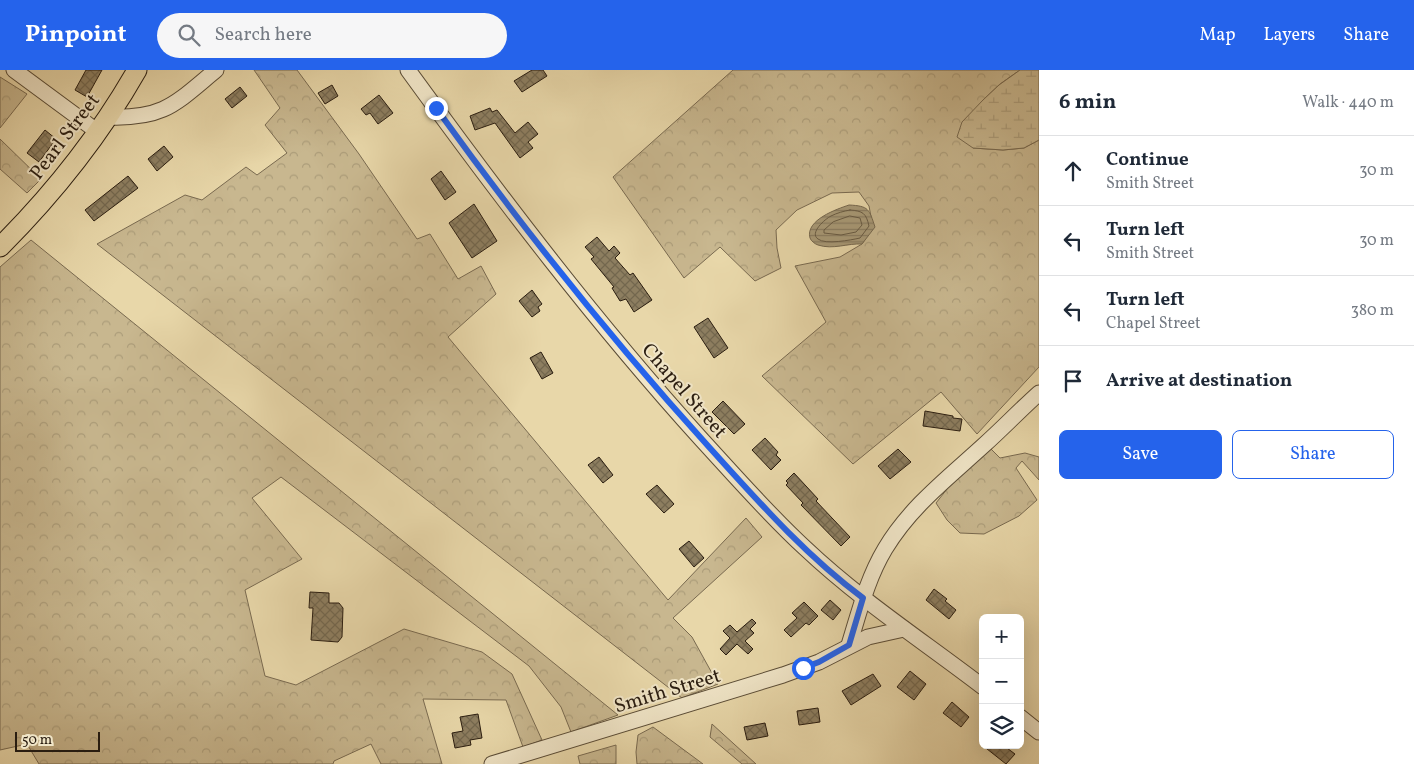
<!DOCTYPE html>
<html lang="en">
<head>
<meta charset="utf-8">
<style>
	body { margin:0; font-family:Vollkorn,serif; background:#f6f6f7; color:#1f2937 }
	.controls { position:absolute; right:15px; bottom:15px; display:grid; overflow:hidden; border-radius:8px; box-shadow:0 5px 20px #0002 }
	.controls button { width:45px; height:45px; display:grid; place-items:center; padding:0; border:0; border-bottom:1px solid #e0e1e3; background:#fff; color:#1f2937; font:25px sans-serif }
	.scale { position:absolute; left:15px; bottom:12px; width:85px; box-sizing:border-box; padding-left:5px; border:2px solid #2a1d10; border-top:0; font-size:14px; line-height:18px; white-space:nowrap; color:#2a1d10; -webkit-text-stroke:4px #f0e5c7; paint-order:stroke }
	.stop { position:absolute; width:15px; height:15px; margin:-11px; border:4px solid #2563eb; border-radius:50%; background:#fff }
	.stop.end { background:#2563eb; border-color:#fff; box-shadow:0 1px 5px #0008 }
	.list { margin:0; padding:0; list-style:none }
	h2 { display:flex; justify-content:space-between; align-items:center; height:65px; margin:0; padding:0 20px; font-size:21px }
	h2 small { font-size:16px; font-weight:400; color:#747a83 }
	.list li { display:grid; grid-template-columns:32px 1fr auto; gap:15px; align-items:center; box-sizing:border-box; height:70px; padding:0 20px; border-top:1px solid #e0e1e3 }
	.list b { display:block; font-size:19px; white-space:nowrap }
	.list p { margin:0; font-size:16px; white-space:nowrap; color:#747a83 }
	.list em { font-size:16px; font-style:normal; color:#747a83 }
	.actions { display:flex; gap:10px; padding:15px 20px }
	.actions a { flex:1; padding:11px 0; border:1px solid #2563eb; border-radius:8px; text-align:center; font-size:18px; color:#2563eb }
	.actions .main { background:#2563eb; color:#fff }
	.icon { flex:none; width:28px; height:28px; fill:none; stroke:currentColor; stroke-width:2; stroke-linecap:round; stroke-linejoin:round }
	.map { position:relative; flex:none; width:1039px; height:694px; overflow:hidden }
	header { display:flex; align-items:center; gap:30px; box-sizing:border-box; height:70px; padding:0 25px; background:#2563eb; color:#fff }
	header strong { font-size:24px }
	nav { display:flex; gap:28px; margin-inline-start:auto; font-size:18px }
	.search { width:350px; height:45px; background:#f6f6f7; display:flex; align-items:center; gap:12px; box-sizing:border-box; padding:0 18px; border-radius:28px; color:#747a83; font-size:19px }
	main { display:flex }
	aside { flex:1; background:#fff }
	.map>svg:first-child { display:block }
	.forest { fill:url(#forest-crowns); stroke:#796a50 }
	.wetland { fill:url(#wetland-marsh); stroke:#796a50 }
	.water { fill:url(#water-rules); stroke:#75674d }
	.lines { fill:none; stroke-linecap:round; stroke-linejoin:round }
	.shore { stroke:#685a42; stroke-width:1 }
	.building { fill:url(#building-cross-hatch); stroke:#2a1d10 }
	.minor-casing { stroke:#5a4c36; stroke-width:17 }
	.major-casing { stroke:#2a1d10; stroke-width:21 }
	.minor { stroke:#f0e5c7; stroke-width:15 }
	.major { stroke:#e8d7a9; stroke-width:19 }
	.route { stroke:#2563eb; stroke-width:6 }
	.labels { text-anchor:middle; stroke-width:4; stroke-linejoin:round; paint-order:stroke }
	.street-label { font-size:20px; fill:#2a1d10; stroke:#f0e5c7 }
</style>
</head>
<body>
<header>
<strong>Pinpoint</strong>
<div class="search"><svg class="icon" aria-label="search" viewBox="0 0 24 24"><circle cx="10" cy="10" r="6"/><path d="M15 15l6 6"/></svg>Search here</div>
<nav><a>Map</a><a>Layers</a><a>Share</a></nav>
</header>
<main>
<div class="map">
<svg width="1039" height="694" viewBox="0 0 1039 694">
	<defs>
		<pattern id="forest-crowns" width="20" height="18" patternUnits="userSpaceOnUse" patternTransform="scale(1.25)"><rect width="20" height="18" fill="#c8b78f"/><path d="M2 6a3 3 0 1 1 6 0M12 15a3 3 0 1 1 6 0" fill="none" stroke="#ac9d7a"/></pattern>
		<pattern id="wetland-marsh" width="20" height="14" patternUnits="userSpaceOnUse" patternTransform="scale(1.25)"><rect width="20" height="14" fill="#c8b78f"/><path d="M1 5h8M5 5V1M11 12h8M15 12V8" fill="none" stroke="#ac9d7a"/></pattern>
		<pattern id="water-rules" width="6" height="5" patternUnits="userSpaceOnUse" patternTransform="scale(1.25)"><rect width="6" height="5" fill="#a79875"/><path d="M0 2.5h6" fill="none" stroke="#887b5f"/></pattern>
		<pattern id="building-cross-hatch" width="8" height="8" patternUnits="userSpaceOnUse" patternTransform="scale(1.25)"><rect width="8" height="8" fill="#8d7e60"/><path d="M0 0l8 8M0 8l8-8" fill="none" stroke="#73674e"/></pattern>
	</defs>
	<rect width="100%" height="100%" fill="#e8d7a9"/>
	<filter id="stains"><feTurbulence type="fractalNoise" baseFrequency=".004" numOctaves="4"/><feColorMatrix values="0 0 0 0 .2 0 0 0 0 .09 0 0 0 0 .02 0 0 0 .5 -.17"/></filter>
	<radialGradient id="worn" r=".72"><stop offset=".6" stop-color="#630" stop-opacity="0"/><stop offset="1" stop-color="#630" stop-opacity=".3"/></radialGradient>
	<!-- forest -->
	<g class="forest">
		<polygon points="254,0 297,0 359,84 417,169 430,164 458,209 481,196 496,224 448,267 668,530 746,448 762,467 673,548 692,567 718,614 682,628 97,174 185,125 202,130 246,97 257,105 287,83 265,55 280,38"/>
		<polygon points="733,0 1020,0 1000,14 983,30 973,78 1003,80 1024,78 1039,70 1039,297 977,364 941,322 853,394 762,306 826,252 795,196 840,187 862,174 873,157 869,136 859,122 832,123 797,140 776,160 777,178 781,198 755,211 720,177 684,208 613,107"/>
		<polygon points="0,7 27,24 0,58"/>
		<polygon points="0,69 41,109 27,123 0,99"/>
		<polygon points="31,170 618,645 571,662 561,637 529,596 281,407 252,428 302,489 245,520 265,606 296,615 404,559 482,582 512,604 542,670 523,677 506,630 423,629 442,694 381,694 371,674 334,691 333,694 39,694 27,674 0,680 0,197"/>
		<polygon points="989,377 1000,388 1025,383 1039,387 1039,410 1022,391 1016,398 1037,430 1019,446 984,464 960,463 947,450 936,433 955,409"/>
		<polygon points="712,654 756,694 742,694 710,667"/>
		<polygon points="653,657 703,694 637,694 636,682 638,665"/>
		<polygon points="616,675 616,694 580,694 578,686"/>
	</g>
	<!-- wetland -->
	<polygon class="wetland" points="1020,0 1039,0 1039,70 1024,78 1003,80 973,78 957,67 962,52 983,30 999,15"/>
	<!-- water -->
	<path class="water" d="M849 135C869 136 869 139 875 157L862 174C848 173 833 180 818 175 815 174 811 171 810 168 805 150 837 139 849 135Z"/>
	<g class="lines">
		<!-- shore -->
		<g class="shore">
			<path d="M850 140C863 141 866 143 869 156L860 168C851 170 825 175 818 169 809 163 825 149 831 146 837 143 844 141 850 140Z"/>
			<polygon points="850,146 860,148 862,155 856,162 841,165 824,163 824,160 833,152"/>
		</g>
	</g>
	<!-- building -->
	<g class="building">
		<polygon points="86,0 102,0 87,27 75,20"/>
		<polygon points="532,0 543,0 547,6 522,22 514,11"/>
		<polygon points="332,15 338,26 325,34 318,23"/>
		<polygon points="240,17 247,26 232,38 225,29"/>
		<polygon points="379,25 393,43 378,54 370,43 366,45 361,39"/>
		<polygon points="490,38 492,42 497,40 515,63 528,52 538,64 528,72 533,78 520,88 495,53 475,60 470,46"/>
		<polygon points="45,60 56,69 39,92 27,83"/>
		<polygon points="164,76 173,87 157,101 148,89"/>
		<polygon points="441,101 456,122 445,130 431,109"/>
		<polygon points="128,106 138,118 94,151 85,140"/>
		<polygon points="474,134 497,171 472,188 449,153"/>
		<polygon points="597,167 609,181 614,176 620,183 615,188 630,205 633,203 652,230 634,242 626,229 620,231 612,218 614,217 591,189 594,187 585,177"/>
		<polygon points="532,220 542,234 538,237 540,241 532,247 519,231"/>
		<polygon points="708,248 728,278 714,288 694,257"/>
		<polygon points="541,282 553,303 542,309 530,288"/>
		<polygon points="723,331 745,354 734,364 712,342"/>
		<polygon points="925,341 953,346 953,348 962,349 960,361 923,356"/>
		<polygon points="765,368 778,382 776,385 781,390 771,400 752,380"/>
		<polygon points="898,379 911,392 890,409 878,396"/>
		<polygon points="599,387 613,405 603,413 588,395"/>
		<polygon points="794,403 818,429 816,431 850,467 841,476 801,435 803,433 786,415 788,413 786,411"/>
		<polygon points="657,415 674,434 664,443 646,424"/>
		<polygon points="689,471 704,488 694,497 679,479"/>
		<polygon points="934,519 947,529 945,531 956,540 949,549 926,530"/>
		<polygon points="310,522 329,523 329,533 339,533 343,538 342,567 338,572 311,570 313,538 309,538"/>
		<polygon points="830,530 841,540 833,550 821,540"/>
		<polygon points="804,532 818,546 809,555 806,553 791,567 784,560 797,548 792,543"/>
		<polygon points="752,549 756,553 750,559 754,563 745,571 753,579 748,584 737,574 726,585 720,579 730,568 723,561 730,555 737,562"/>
		<polygon points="910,601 926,614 914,630 897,617"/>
		<polygon points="873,604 881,616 851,635 842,621"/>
		<polygon points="952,632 969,647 961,657 943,643"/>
		<polygon points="818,638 820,652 799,655 797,641"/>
		<polygon points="478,644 482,668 470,670 471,675 455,678 452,663 463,661 460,647"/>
		<polygon points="765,653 768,666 747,670 744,657"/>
		<polygon points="982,675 1003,675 1015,684 1006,694"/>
	</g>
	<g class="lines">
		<!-- minor casing -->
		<g class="minor-casing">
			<g id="minor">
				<polyline points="14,0 98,62"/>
				<path d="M408 0C501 128 596 253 702 370 736 407 768 444 805 478 860 530 923 571 983 617"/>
				<path d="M108 47C164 49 175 34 216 0"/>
				<path d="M849 575C859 543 867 509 885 479 910 437 948 408 984 375 1003 358 1020 340 1039 323"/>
				<polyline points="1020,647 1039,662"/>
				<polyline points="492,694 783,605 819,592 868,567 904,559"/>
			</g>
		</g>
		<!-- major casing -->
		<g class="major-casing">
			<path id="major" d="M0 177C53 124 100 65 137 0"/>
		</g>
		<!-- minor -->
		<use href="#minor" class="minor"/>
		<!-- major -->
		<use href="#major" class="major"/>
	</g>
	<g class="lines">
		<!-- route -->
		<path class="route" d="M436 38C521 156 611 269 709 377 757 430 805 485 863 528L849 575 819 592 803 598"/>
	</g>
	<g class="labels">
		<!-- street labels -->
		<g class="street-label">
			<text transform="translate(64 66) rotate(-53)" y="7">Pearl Street</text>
			<text transform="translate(685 320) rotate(49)" y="7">Chapel Street</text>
			<text transform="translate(667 620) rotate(-17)" y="7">Smith Street</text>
		</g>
	</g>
	<rect width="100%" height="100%" filter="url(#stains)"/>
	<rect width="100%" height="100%" fill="url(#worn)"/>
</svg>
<div class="controls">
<button>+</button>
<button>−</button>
<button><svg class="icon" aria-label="layers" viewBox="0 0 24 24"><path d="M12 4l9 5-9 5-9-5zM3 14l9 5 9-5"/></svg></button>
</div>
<div class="scale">50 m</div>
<div class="stop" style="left:803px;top:598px"></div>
<div class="stop end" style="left:436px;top:38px"></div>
</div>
<aside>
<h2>6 min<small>Walk · 440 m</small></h2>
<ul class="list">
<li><svg class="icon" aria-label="ahead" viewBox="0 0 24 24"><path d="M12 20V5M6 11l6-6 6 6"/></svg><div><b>Continue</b><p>Smith Street</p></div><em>30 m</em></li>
<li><svg class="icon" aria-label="left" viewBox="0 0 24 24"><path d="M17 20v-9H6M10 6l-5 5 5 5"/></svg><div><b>Turn left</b><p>Smith Street</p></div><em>30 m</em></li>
<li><svg class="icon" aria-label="left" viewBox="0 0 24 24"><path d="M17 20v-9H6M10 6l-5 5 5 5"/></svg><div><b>Turn left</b><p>Chapel Street</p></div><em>380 m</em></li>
<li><svg class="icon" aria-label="arrive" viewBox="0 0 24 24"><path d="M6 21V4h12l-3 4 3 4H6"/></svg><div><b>Arrive at destination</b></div></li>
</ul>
<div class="actions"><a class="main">Save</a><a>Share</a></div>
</aside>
</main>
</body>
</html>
